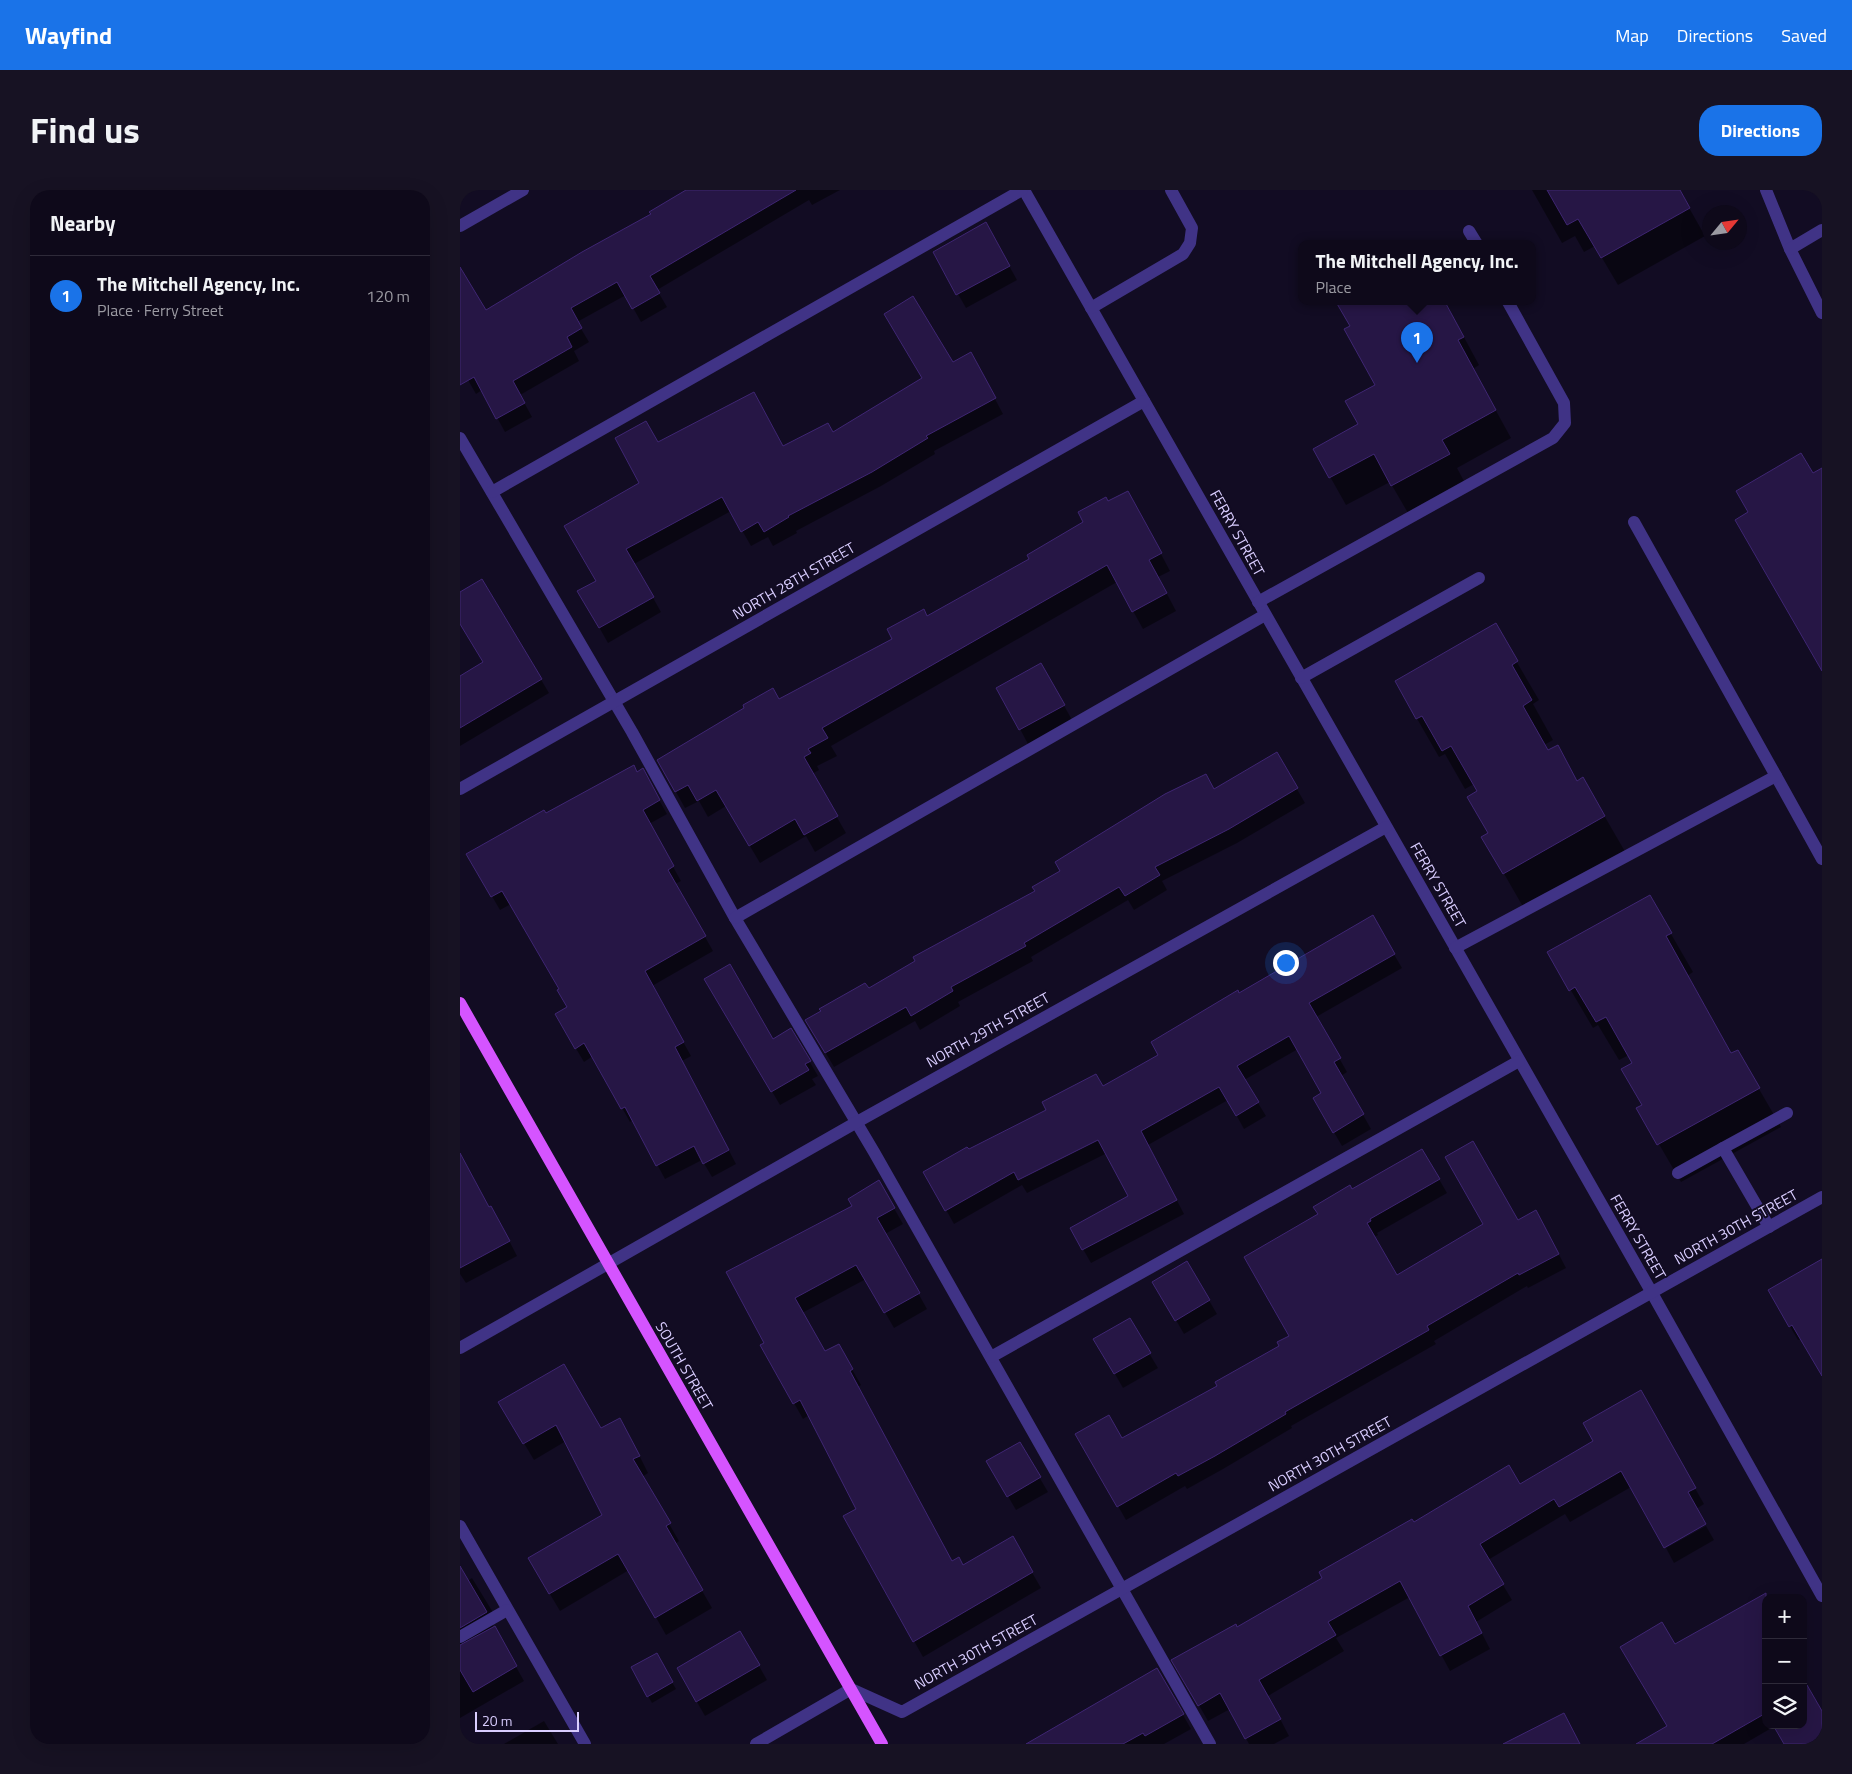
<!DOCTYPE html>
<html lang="en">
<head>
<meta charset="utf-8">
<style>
	body { margin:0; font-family:"Titillium Web",sans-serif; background:#171223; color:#f1f3f6 }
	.controls { position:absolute; right:15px; bottom:15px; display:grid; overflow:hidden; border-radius:10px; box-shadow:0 5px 20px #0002 }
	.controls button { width:45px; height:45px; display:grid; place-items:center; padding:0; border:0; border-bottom:1px solid #2e2a39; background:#0e091a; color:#f1f3f6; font:25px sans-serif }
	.compass { position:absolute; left:1242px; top:15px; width:45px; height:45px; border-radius:50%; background:#0e091a; box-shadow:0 5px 20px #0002; rotate:61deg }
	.scale { position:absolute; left:15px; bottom:12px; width:104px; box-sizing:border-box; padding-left:5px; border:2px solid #d9cdff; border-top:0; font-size:14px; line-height:18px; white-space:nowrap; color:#d9cdff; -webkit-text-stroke:4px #120c23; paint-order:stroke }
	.you { position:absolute; left:825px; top:772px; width:18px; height:18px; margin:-12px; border:4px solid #fff; border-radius:50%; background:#1a73e8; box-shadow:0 0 0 8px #1a73e833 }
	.badge { display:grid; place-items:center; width:32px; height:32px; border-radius:50%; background:#1a73e8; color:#fff; font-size:16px; font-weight:700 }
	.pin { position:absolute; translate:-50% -41px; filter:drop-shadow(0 1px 2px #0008) }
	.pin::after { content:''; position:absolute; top:26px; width:18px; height:15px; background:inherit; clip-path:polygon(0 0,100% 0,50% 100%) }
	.popup { position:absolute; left:838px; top:50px; width:238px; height:65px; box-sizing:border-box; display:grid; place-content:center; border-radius:10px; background:#0e091a; filter:drop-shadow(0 1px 4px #0005); font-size:16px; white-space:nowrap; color:#9b9aa2 }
	.popup b { font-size:19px; color:#f1f3f6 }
	.popup::after { content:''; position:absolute; left:50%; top:100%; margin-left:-10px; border:10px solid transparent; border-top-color:#0e091a }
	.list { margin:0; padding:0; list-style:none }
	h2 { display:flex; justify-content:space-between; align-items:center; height:65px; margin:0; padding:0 20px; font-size:21px }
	h2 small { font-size:16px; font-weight:400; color:#9b9aa2 }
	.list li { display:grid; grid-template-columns:32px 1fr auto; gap:15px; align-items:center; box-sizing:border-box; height:80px; padding:0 20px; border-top:1px solid #2e2a39 }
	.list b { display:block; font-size:19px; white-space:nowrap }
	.list p { margin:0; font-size:16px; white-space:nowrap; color:#9b9aa2 }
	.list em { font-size:16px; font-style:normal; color:#9b9aa2 }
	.icon { flex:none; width:28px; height:28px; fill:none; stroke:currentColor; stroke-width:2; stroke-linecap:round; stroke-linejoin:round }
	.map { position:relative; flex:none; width:1362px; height:1554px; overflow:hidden; border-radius:20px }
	header { display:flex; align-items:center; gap:30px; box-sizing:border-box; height:70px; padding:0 25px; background:#1a73e8; color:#fff }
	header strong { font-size:24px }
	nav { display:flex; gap:28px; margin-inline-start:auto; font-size:18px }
	.intro { display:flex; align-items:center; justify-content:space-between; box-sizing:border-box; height:120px; padding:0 30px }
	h1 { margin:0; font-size:35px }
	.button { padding:12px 22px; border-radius:20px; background:#1a73e8; color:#fff; font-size:18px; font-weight:700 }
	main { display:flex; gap:30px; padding:0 30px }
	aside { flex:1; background:#0e091a; border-radius:20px; box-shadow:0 5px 20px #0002 }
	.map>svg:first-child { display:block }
	.shadow { fill:#0007 }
	.building { fill:#261645; stroke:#3f2673 }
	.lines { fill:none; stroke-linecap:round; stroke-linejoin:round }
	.minor { stroke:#403386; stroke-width:12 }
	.major { stroke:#d554ff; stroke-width:12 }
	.labels { text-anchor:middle; stroke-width:4; stroke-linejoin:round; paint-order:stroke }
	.street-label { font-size:15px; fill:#d9cdff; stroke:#120c23 }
</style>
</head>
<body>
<header>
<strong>Wayfind</strong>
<nav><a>Map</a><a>Directions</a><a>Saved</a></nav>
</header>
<div class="intro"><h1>Find us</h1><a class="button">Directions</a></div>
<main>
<aside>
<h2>Nearby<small></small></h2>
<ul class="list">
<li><span class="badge">1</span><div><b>The Mitchell Agency, Inc.</b><p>Place · Ferry Street</p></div><em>120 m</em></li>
</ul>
</aside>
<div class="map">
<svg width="1362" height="1554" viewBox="0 0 1362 1554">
	<rect width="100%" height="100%" fill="#120c23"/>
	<!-- shadow -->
	<g class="shadow">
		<polygon points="228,0 380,0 352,15 349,10 197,100 207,117 181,132 166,105 117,132 129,152 114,161 119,171 60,205 72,227 45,242 22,200 16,204 0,176 0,118 25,122 192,24"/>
		<polygon points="1072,0 1219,0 1245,46 1158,95 1135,56 1124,62 1115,46 1102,53"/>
		<polygon points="526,34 557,90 506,118 474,62"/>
		<polygon points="878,112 985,112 1019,175 1013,179 1051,248 997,278 1005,293 948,323 930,292 886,315 855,260 900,235 917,195 891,136"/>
		<polygon points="492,174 519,179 543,224 474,261 475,264 421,296 336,341 337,343 313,356 308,347 291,356 271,321 174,374 201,422 148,453 119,402 137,392 198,254 323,258 373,243"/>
		<polygon points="648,313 677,319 710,381 698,387 716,421 683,439 657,392 371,556 377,566 357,576 359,580 352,584 386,643 355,662 346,646 300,673 266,616 248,627 239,611 225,618 198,570 318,511 434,449 467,428 571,369 625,332"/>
		<polygon points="22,391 89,503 0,556 0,487 24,473 0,432 0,403"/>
		<polygon points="1035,435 1079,510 1073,514 1093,550 1084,555 1088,562 1118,592 1123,589 1167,665 1066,722 1023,647 1030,643 1019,602 1014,594 1005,599 985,564 979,567 936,492"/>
		<polygon points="581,474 612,530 568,554 538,498"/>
		<polygon points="816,563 845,613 777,653 702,691 707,700 674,720 668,710 571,767 573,771 498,812 500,816 460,840 455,831 374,877 347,831 408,800"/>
		<polygon points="182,580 207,624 189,634 221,691 215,694 253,761 192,796 231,866 222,871 276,974 252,987 242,970 205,989 173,930 170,932 133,866 124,872 96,825 108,818 101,800 51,714 40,720 8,665 85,624"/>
		<polygon points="1189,706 1233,782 1227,786 1271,865 1277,861 1321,937 1221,992 1178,918 1184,915 1173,873 1169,865 1159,870 1138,835 1133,838 1089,763"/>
		<polygon points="912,727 942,778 856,827 887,882 881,886 911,939 882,956 854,908 863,903 838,859 784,890 806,926 784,939 768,910 688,955 724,1024 631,1073 623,1059 670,1007 647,963 567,1003 562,995 494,1034 465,982 643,898 700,865 779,805"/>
		<polygon points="246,789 312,850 331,840 358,886 352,889 356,895 320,915"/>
		<polygon points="962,960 987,1003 917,1043 918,1045 914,1047 937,1086 1058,1031 1084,1036 1106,1078 1068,1098 1067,1096 974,1151 976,1154 831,1236 832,1238 763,1279 727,1299 725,1296 666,1330 617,1244 661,1249 759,1197 820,1156 831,1146 859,1025 892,1000"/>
		<polygon points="0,965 29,1018 39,1031 57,1066 6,1093 0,1084"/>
		<polygon points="419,992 443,1034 425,1044 467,1119 434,1138 406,1089 342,1123 365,1163 378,1155 401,1195 398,1197 492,1373 503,1377 552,1348 581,1398 463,1467 385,1327 398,1320 349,1225 343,1229 334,1213 306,1153 394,1016"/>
		<polygon points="1362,1071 1362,1184 1341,1149 1338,1150 1309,1101"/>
		<polygon points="727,1073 757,1124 724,1144 694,1092"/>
		<polygon points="669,1130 698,1178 663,1198 635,1149"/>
		<polygon points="1180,1202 1244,1314 1236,1319 1171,1297 1110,1332 1105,1324 1028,1370 1052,1410 1016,1432 1030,1459 990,1481 950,1407 876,1448 884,1461 808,1506 829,1546 814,1554 789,1554 770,1519 748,1531 713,1470 777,1438 953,1334 1060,1296 1135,1251"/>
		<polygon points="40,1213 170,1247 188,1283 182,1287 219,1351 215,1354 252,1418 206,1445 169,1380 100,1421 69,1369 144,1325 106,1251 74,1270"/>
		<polygon points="559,1253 588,1302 556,1320 528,1272"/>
		<polygon points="1246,1336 1254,1350 1214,1373 1206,1358"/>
		<polygon points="12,1388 37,1429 31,1432 64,1491 0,1528 0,1389 3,1394"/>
		<polygon points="1306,1422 1306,1535 1343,1535 1343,1490 1362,1523 1362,1554 1325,1554 1315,1536 1284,1554 1179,1554 1208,1537 1214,1456"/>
		<polygon points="280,1443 307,1490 245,1526 218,1479"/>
		<polygon points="196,1465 216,1499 192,1513 172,1478"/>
		<polygon points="697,1479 731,1539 704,1554 585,1554"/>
		<polygon points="84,1531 98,1554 44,1554"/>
	</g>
	<!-- building -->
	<g class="building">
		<polygon points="226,0 336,0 190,86 200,103 172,119 157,92 111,118 122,138 107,147 112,157 53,191 65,213 36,229 14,187 0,195 0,77 26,120 122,62 191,24 189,22"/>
		<polygon points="1087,0 1220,0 1230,18 1141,68 1118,29 1107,35"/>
		<polygon points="526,32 550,76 496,105 473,62"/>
		<polygon points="453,106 493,172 511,162 536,208 466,246 468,248 412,282 328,326 329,327 304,342 298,332 281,342 262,307 166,359 194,407 139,438 117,401 136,391 104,336 179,293 155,248 186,231 198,252 294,202 323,256 368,233 373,242 462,188 424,124"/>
		<polygon points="876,112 985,112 1004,147 998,150 1036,220 982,250 990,264 931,296 914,264 869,288 853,259 898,234 885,211 915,195 884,139 890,136"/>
		<polygon points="1341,263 1353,283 1362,278 1362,481 1275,330 1288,322 1276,301"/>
		<polygon points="668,301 702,363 689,370 707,403 672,422 647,375 362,538 368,548 348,559 351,563 344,567 378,626 344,645 335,629 289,656 256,600 237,611 228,595 215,602 197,570 284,518 283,515 313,498 319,509 432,449 427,439 464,419 467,426 569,369 567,365 623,332 618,322 646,307 648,311"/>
		<polygon points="22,389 82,489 0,538 0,486 23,472 0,434 0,402"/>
		<polygon points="1036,433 1058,471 1052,475 1072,510 1063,516 1088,560 1098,555 1117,591 1123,587 1145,626 1043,684 1021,647 1028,643 1007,607 1017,601 991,556 982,561 962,526 956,529 935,491"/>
		<polygon points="581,473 605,515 559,540 536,498"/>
		<polygon points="817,562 838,598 769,639 695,677 700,685 665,706 659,697 564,753 566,756 491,797 493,801 451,826 446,817 365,863 345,830 361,821 359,819 405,793 409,798 455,771 453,767 575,701 572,697 600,681 595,672 705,604 746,584 754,599"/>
		<polygon points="174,575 177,582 183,578 200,610 183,620 214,676 208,680 246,746 185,781 224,852 215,857 269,960 243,974 234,956 196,976 165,917 161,919 124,853 115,859 95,824 107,817 97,800 99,799 42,701 31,707 6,664 84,620 86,623"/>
		<polygon points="1190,705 1212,743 1206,746 1271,863 1278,860 1300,898 1197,955 1176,918 1182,915 1161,879 1172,873 1146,827 1136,832 1115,797 1109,801 1087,762"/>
		<polygon points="913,725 935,764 849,813 881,868 874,872 904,924 873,943 853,908 861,903 829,846 777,876 799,912 776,926 759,897 681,941 717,1010 622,1060 610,1038 668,1006 638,950 558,990 554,982 485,1021 463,982 507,957 509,959 586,920 582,912 636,884 643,896 698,865 691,852 778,800 779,803"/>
		<polygon points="270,774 313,849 331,838 351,871 345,874 349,880 311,902 244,789"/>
		<polygon points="1013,951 1058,1030 1076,1020 1099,1064 1059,1085 1058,1083 967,1136 969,1140 825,1222 826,1224 755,1266 718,1286 716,1283 657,1317 615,1244 649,1225 662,1248 757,1196 755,1192 819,1156 817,1152 829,1146 784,1067 858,1024 853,1017 890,995 892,999 962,959 980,989 910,1029 911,1031 907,1033 937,1085 1023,1034 985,967"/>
		<polygon points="0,963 29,1017 31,1016 50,1051 0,1078"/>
		<polygon points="419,990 435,1018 417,1028 460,1103 424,1123 396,1075 335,1108 365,1161 379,1154 393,1179 390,1181 492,1371 499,1367 503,1375 553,1346 573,1382 453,1452 383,1326 396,1319 340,1210 333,1214 300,1155 304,1153 266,1082 392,1016 388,1009"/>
		<polygon points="1362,1069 1362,1186 1332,1135 1329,1137 1308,1100"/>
		<polygon points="727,1071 750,1110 715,1131 692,1092"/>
		<polygon points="670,1128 691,1163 654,1184 633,1149"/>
		<polygon points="104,1174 141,1238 160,1228 180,1266 173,1269 211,1333 206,1336 243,1400 195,1428 158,1364 89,1404 68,1368 142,1325 96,1235 63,1254 38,1212"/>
		<polygon points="1181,1200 1236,1298 1228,1302 1246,1334 1204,1358 1161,1281 1099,1317 1094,1309 1020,1354 1044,1394 1008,1416 1022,1443 980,1466 940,1391 868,1432 876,1445 799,1490 821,1529 785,1549 760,1503 738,1516 711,1470 776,1434 777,1437 862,1388 859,1382 952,1329 954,1332 1049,1275 1060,1294 1133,1251 1123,1233"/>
		<polygon points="560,1252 581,1287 547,1307 526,1271"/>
		<polygon points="0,1376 27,1422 0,1438"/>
		<polygon points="1306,1403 1306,1523 1252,1554 1176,1554 1207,1536 1160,1457 1202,1432 1215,1454"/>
		<polygon points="35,1436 57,1476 13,1502 0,1480 0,1455"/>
		<polygon points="280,1441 300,1475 236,1512 217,1478"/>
		<polygon points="197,1463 213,1492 187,1507 171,1477"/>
		<polygon points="697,1478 724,1524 685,1546 683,1543 663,1554 566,1554"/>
		<polygon points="1347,1495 1362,1521 1362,1554 1324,1554 1313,1535 1343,1535 1343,1497"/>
		<polygon points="1104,1523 1120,1554 1043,1554"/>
	</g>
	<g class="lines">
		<!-- minor -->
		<g class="minor">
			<polyline points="564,0 1192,1103 1362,1406"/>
			<polyline points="1306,0 1330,59 1362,123"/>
			<polyline points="0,36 63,0"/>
			<polyline points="1009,41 1017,54"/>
			<polyline points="1330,59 1362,40"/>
			<polyline points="631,118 723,64 730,53 732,38 711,0"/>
			<polyline points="0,248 172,542 275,728 414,962 750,1554"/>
			<polyline points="32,302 562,0"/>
			<polyline points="798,412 1093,248 1105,233 1104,213 1048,112"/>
			<polyline points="841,488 1019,388"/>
			<polyline points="1316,586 1362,669"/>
			<polyline points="0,599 684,211"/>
			<polyline points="275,728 805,425"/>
			<polyline points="995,758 1316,586 1174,332"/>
			<polyline points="1218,983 1263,958"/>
			<polyline points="1309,1037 1263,958 1327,923"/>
			<polyline points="0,1158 397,932 926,637"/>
			<polyline points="531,1167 1059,871"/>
			<polyline points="0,1336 125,1554"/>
			<polyline points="0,1447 47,1420"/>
			<polyline points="296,1554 391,1499 442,1522 1362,1007"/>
		</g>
		<!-- major -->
		<polyline class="major" points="0,813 422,1554"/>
	</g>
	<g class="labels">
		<!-- street labels -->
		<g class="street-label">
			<text transform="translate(777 343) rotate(61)" y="5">FERRY STREET</text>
			<text transform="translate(334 391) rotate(-30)" y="5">NORTH 28TH STREET</text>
			<text transform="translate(978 695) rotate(60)" y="5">FERRY STREET</text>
			<text transform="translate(528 840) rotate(-29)" y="5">NORTH 29TH STREET</text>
			<text transform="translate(1276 1037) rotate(-29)" y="5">NORTH 30TH STREET</text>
			<text transform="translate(1178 1047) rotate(60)" y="5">FERRY STREET</text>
			<text transform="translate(224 1176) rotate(60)" y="5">SOUTH STREET</text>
			<text transform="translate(870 1264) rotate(-29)" y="5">NORTH 30TH STREET</text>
			<text transform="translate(516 1462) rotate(-29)" y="5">NORTH 30TH STREET</text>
		</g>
	</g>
</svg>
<div class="controls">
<button>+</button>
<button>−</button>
<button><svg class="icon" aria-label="layers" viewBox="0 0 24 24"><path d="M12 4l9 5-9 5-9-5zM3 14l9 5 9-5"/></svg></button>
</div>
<svg class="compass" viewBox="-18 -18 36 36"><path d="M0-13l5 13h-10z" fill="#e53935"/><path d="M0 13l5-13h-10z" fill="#9b9aa2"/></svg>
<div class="scale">20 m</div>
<div class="you"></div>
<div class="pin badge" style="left:957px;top:173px">1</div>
<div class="popup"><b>The Mitchell Agency, Inc.</b>Place</div>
</div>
</main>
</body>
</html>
